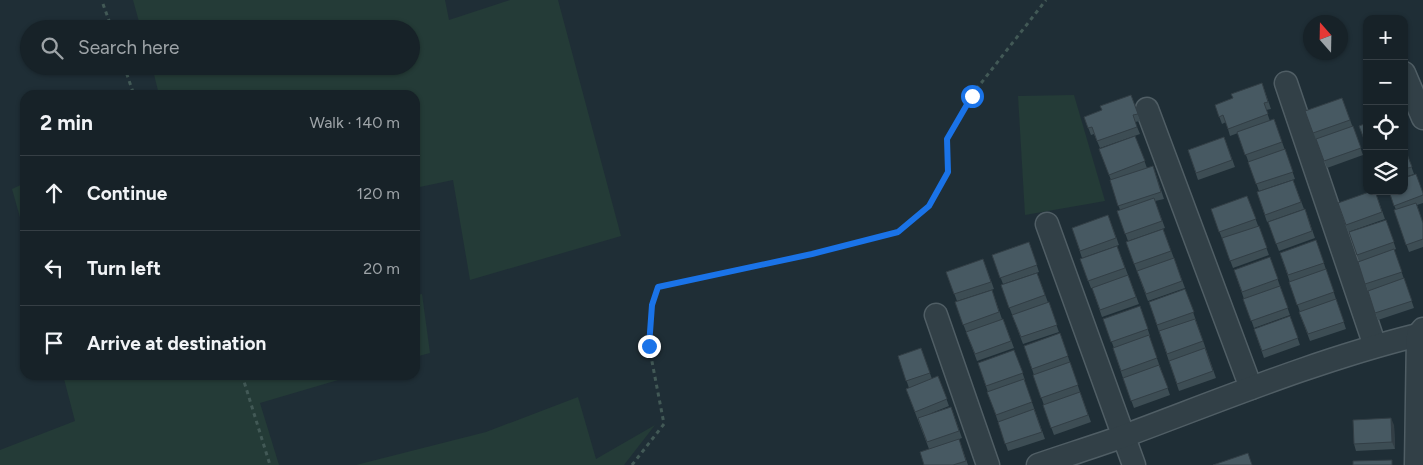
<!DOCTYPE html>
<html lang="en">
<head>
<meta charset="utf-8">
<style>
	body { margin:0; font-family:Figtree,sans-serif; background:#242f34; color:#f1f3f6 }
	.controls { position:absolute; right:15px; top:15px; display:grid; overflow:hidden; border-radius:10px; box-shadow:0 1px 4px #0004 }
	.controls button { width:45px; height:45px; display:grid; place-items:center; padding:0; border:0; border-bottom:1px solid #363f45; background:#172228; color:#f1f3f6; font:25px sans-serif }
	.compass { position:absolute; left:1303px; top:15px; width:45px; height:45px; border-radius:50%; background:#172228; box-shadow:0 1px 4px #0004; rotate:340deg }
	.stop { position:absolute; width:15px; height:15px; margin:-11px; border:4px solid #1a73e8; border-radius:50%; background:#fff }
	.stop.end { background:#1a73e8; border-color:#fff; box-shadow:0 1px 5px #0008 }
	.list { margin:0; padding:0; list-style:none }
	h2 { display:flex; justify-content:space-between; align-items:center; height:65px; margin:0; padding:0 20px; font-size:21px }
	h2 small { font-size:16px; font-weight:400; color:#9ea4a8 }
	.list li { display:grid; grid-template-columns:32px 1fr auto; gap:15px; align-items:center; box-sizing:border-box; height:75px; padding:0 20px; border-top:1px solid #363f45 }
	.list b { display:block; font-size:19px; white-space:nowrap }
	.list em { font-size:16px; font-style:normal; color:#9ea4a8 }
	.icon { flex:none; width:28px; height:28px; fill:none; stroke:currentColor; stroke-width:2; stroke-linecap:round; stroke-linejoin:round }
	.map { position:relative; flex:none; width:1423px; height:465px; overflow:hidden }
	.search { position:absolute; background:#172228; box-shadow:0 1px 4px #0004; left:20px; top:20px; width:400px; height:55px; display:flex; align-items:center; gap:12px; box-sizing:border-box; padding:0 18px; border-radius:28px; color:#9ea4a8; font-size:19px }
	.panel { position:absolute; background:#172228; box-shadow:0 1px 4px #0004; left:20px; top:90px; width:400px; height:290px; border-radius:15px }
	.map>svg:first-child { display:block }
	.green { fill:#243b37 }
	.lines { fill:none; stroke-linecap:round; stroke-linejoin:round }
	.minor-casing { stroke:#505e65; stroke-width:25 }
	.path { stroke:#425956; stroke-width:3; stroke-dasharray:4 4; stroke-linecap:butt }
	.minor { stroke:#324047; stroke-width:22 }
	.wall { fill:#3d4d54 }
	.shaded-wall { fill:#323e45 }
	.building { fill:#475962; stroke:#323e45 }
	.route { stroke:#1a73e8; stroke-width:6 }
</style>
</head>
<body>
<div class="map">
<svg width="1423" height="465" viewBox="0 0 1423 465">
	<rect width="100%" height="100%" fill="#1f2e36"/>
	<!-- green -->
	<g class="green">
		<polygon points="133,0 445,0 449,20 510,0 558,0 621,236 470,280 453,180 415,188 415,95 159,95 152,66 411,66 411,29 141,29"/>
		<polygon points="1074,95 1105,201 1025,215 1018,96"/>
		<polygon points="25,183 25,235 12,189"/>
		<polygon points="422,294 430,353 415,357 415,295"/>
		<polygon points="63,375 355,375 260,403 279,465 0,465 0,450 75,421"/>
		<polygon points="578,397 596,459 655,425 624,465 356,465 486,432"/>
	</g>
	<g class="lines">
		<!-- minor casing -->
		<g class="minor-casing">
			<g id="minor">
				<polyline points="1404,73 1423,118"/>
				<polyline points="1286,83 1375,346"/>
				<polyline points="1147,109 1251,388"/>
				<polyline points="1047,224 1134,465"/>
				<polyline points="936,315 988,465"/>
				<path d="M1038 465C1067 455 1096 446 1124 436 1221 400 1317 360 1418 335"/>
				<polyline points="1416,465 1418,335 1423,329"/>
			</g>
		</g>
		<!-- path -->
		<g class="path">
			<polyline points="103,4 112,29"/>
			<polyline points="124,66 134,95"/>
			<polyline points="242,375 270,465"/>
			<polyline points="632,465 664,424 649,346 652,305 658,287 812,254 898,232 929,206 948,172 947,139 971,96 1046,0"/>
		</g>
		<!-- minor -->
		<use href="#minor" class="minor"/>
	</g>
	<!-- wall -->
	<g class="wall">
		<polygon points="1262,83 1271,109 1266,110 1270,121 1274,119 1295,179 1259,191 1238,133 1230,136 1226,122 1222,124 1215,105 1233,98"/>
		<polygon points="1131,95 1140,121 1135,122 1140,134 1100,148 1094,134 1091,135 1084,117 1102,110"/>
		<polygon points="1342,98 1363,155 1327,168 1305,111"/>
		<polygon points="1135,136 1147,168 1139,171 1153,166 1164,199 1155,201 1165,228 1128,241 1117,211 1120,210 1110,180 1111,180 1099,149"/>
		<polygon points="1224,137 1235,167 1198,180 1188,150"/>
		<polygon points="1404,146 1414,174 1404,177"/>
		<polygon points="1293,180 1304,209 1267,222 1257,192"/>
		<polygon points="1375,191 1385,219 1348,232 1338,203"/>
		<polygon points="1389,191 1423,193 1423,203 1417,205 1423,223 1423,247 1409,252 1394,210 1396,210"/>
		<polygon points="1247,196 1269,255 1233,268 1211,209"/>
		<polygon points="1305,209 1315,238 1279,251 1268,222"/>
		<polygon points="1108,215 1119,245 1082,258 1072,228"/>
		<polygon points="1386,220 1396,249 1394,250 1414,308 1378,320 1358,262 1359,261 1349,232"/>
		<polygon points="1163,229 1185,288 1148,301 1126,242"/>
		<polygon points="1316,240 1336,299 1300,312 1280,253"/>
		<polygon points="1029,242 1039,272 1003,284 992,255"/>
		<polygon points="1117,246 1139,304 1102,317 1092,288 1091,288 1080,259"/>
		<polygon points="1270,257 1290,315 1254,328 1234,270"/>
		<polygon points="983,259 994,289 957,301 946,272"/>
		<polygon points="1037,273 1059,332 1023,344 1001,285"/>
		<polygon points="1185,289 1216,378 1179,391 1149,302"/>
		<polygon points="992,290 1002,319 1003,319 1014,348 977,361 955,302"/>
		<polygon points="1336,299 1346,329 1310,341 1299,312"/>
		<polygon points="1140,306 1150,336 1149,336 1170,395 1134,408 1123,378 1113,348 1114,348 1103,319"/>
		<polygon points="1290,316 1300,345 1264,358 1254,329"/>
		<polygon points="1060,333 1080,392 1056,401 1080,392 1091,422 1054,435 1043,405 1044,405 1033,375 1034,375 1024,346"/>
		<polygon points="921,348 932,379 938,376 949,406 929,414 951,407 962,438 934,448 959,439 968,465 924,465 929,449 906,389 909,388 898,356"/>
		<polygon points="1014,350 1025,380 1024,380 1045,439 1008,451 978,363"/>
		<polygon points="1394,425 1395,449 1356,451 1354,444"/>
	</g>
	<!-- shaded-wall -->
	<polygon class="shaded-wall" points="1391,418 1394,425 1395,449 1392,442"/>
	<!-- building -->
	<g class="building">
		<polygon points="1262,83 1268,102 1264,103 1268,114 1228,129 1223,115 1219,117 1215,105 1233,98 1231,94"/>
		<polygon points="1131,95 1138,114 1133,115 1137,127 1097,141 1092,127 1088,128 1084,117 1102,110 1100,106"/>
		<polygon points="1342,98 1350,120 1313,133 1305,111"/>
		<polygon points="1274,119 1282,142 1245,155 1237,132"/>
		<polygon points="1367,123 1367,147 1359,126"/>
		<polygon points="1353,126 1361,148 1324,161 1316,139"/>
		<polygon points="1135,136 1145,161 1109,175 1099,149"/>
		<polygon points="1224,137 1232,160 1196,173 1188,150"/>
		<polygon points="1404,146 1412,167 1404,169"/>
		<polygon points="1285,149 1293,172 1256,184 1248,162"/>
		<polygon points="1153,166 1161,192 1118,206 1110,180"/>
		<polygon points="1416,174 1423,193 1423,195 1394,206 1389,191 1404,191 1404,178"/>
		<polygon points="1293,180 1301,202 1265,215 1257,192"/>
		<polygon points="1372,191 1375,191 1382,212 1346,225 1338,203"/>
		<polygon points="1247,196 1256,219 1219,232 1211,209"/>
		<polygon points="1154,198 1162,221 1125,234 1117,211"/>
		<polygon points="1416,203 1423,223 1423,239 1406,245 1394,210"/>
		<polygon points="1305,209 1312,231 1276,244 1268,222"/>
		<polygon points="1108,215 1116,238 1080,251 1072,228"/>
		<polygon points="1386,220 1394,242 1357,255 1349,232"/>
		<polygon points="1259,226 1267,248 1230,261 1222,238"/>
		<polygon points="1163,229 1171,251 1134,264 1126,242"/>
		<polygon points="1316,240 1324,263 1288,275 1280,253"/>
		<polygon points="1029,242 1037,265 1000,278 992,255"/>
		<polygon points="1117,246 1125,268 1088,281 1080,259"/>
		<polygon points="1394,249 1402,272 1365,284 1358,262"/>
		<polygon points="1270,257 1278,279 1242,292 1234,270"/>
		<polygon points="1174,258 1182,281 1146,294 1137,271"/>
		<polygon points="983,259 991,282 954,294 946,272"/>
		<polygon points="1326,269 1334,292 1297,305 1289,282"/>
		<polygon points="1037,273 1045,295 1009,308 1001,285"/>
		<polygon points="1128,275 1136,297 1100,310 1092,288"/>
		<polygon points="1404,278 1412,301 1375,313 1368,291"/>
		<polygon points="1280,286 1288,308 1251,321 1243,299"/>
		<polygon points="1185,289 1194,312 1157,325 1149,302"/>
		<polygon points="992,290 999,312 963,325 955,302"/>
		<polygon points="1336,299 1344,322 1308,334 1299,312"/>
		<polygon points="1049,302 1057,325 1021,337 1012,315"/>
		<polygon points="1140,306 1148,329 1111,342 1103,319"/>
		<polygon points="1290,316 1298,338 1262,351 1254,329"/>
		<polygon points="1003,319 1011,341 975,354 966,332"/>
		<polygon points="1195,319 1203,341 1167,354 1159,331"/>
		<polygon points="1060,333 1068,356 1032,369 1024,346"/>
		<polygon points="1149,335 1157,358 1121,371 1113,348"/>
		<polygon points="921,348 930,373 906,381 898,356"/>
		<polygon points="1205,348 1213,371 1177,384 1169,361"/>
		<polygon points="1014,350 1023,373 986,386 978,363"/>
		<polygon points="1070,362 1078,385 1041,398 1033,375"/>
		<polygon points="1159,365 1168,388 1131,401 1123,378"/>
		<polygon points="938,376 947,399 915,412 906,389"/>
		<polygon points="1024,379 1032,402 996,415 987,392"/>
		<polygon points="1080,392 1088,415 1051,428 1043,405"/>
		<polygon points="951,407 959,431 927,442 918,418"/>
		<polygon points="1034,409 1042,432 1005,444 998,422"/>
		<polygon points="1391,418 1392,442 1354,444 1353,420"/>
		<polygon points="959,439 966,461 953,465 924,465 920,452"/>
		<polygon points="1248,453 1252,465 1213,465"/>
		<polygon points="1392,460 1392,465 1353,465 1353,461"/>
	</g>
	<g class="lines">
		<!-- route -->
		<polyline class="route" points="649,346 652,305 658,287 812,254 898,232 929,206 948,172 947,139 972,96"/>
	</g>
</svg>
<div class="controls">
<button>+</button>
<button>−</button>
<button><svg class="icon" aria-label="locate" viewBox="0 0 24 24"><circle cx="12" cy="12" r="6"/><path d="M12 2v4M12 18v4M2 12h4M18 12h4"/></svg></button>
<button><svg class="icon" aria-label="layers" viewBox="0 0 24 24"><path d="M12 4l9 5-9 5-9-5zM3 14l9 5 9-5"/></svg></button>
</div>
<svg class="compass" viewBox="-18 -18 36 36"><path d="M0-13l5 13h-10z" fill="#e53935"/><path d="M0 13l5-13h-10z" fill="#9ea4a8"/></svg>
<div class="stop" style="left:972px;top:96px"></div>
<div class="stop end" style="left:649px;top:346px"></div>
<div class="search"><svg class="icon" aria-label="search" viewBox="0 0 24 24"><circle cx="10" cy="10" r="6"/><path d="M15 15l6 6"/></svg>Search here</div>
<section class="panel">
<h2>2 min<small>Walk · 140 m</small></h2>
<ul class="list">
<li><svg class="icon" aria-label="ahead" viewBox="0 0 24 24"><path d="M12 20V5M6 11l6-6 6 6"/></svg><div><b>Continue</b></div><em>120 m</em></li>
<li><svg class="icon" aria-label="left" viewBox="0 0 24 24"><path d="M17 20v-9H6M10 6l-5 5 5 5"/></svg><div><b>Turn left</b></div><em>20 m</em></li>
<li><svg class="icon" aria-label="arrive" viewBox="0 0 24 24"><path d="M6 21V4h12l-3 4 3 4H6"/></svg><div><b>Arrive at destination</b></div></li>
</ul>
</section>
</div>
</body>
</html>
